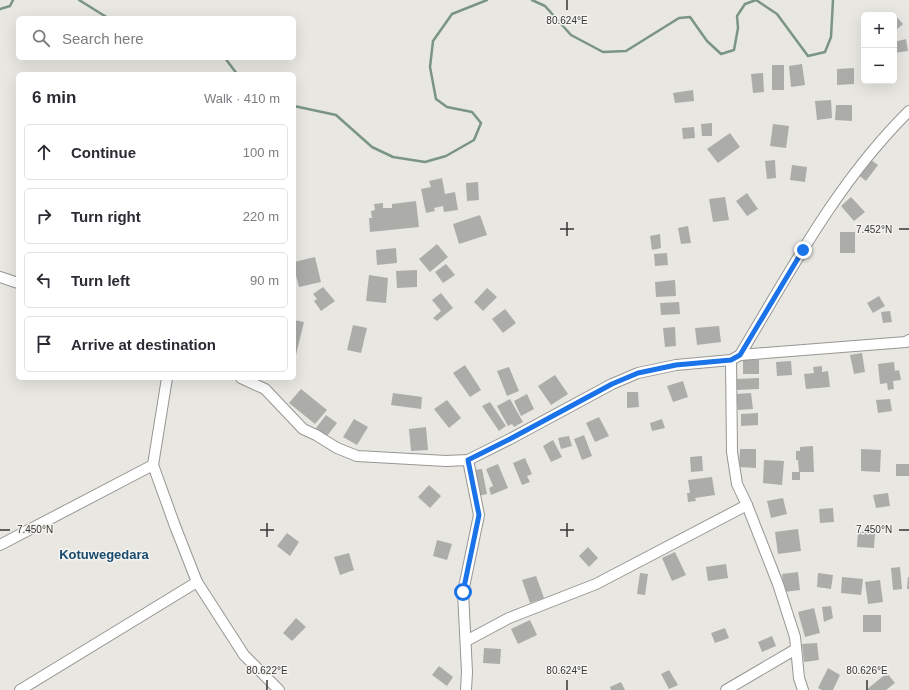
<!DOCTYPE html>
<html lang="en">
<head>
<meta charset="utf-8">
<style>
	body { margin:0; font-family:Helvetica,sans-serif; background:#f2f2f3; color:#2b2b33 }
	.controls { position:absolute; right:12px; top:12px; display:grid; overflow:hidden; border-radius:6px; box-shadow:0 4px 16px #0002 }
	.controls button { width:36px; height:36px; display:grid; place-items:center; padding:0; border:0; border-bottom:1px solid #e1e1e2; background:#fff; color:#2b2b33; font:20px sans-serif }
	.stop { position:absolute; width:12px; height:12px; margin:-9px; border:3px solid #1a73e8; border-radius:50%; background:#fff }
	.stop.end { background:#1a73e8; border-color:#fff; box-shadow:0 1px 4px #0008 }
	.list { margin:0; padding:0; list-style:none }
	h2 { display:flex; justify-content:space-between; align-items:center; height:52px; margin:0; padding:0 16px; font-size:17px }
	h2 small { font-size:13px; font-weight:400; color:#7c7c81 }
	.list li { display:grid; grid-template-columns:26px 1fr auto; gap:12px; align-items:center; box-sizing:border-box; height:56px; margin:0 8px 8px; padding:0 8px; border:1px solid #e1e1e2; border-radius:6px }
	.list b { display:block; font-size:15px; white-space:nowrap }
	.list em { font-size:13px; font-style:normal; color:#7c7c81 }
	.icon { flex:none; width:22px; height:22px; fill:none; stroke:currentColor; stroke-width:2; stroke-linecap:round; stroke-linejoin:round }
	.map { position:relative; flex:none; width:909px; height:690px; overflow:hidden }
	.search { position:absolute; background:#fff; box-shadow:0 4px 16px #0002; left:16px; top:16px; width:280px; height:44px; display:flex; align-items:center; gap:10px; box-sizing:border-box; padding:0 14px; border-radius:6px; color:#7c7c81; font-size:15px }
	.panel { position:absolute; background:#fff; box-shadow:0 4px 16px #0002; left:16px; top:72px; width:280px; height:308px; border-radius:6px }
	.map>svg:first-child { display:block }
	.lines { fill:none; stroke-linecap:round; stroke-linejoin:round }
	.stream { stroke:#7a9682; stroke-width:2.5 }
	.building { fill:#acada9 }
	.minor-casing { stroke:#979692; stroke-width:12 }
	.minor { stroke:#fff; stroke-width:10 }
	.route { stroke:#1a73e8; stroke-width:5 }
	.ticks { fill:none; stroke:#363634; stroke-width:1.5 }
	.labels { text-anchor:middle; stroke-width:3; stroke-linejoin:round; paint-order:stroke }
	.quarter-label { font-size:13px; font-weight:bold; fill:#184b6e; stroke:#f5f4f0 }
	.ticks-label { font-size:10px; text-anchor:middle; fill:#363634; stroke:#f5f4f0; stroke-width:3; stroke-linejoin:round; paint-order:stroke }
</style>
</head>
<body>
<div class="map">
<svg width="909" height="690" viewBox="0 0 909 690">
	<rect width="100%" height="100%" fill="#e8e7e2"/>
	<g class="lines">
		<!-- stream -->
		<g class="stream">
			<polyline points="79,0 108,18"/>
			<polyline points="532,0 545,6 571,35 603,52 626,51 679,18 690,17 707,41 721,54 734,50 738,28 737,16 745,4 756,0 777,14 808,56 825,52 831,37 833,0"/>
			<polyline points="0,9 10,6 13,0"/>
			<polyline points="225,58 237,74"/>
			<polyline points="294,106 336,115 372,147 393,157 425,162 446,156 474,140 481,123 472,112 447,107 436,99 430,67 433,41 452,14 487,0"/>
		</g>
	</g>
	<!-- building -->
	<g class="building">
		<polygon points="894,14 903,24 894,32"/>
		<polygon points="906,39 908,51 894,53 894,42"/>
		<polygon points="802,64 805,85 791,87 789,66"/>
		<rect x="772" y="65" width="12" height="25"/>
		<polygon points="854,68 854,84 837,85 837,69"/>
		<polygon points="763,73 764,92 753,93 751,74"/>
		<polygon points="693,90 694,101 675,103 673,93"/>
		<polygon points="831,100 832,118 817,120 815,101"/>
		<polygon points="836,105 852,105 852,121 835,120"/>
		<polygon points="712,123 712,136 702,136 701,124"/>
		<polygon points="773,124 789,126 786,148 770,146"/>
		<polygon points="694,127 695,138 683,139 682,128"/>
		<polygon points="730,133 740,147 718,163 707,149"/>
		<polygon points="868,158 878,165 866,181 857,174"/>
		<polygon points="775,160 776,178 767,179 765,161"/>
		<polygon points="792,165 807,167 805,182 790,180"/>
		<polygon points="442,178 445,194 455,192 458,210 444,212 443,206 434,208 435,211 426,213 421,189 431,187 429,181"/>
		<polygon points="478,182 479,200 467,201 466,183"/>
		<polygon points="747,193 758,209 747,216 736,201"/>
		<polygon points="725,197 729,220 713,222 709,199"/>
		<polygon points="851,197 865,212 854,221 841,206"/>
		<polygon points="416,201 419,227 370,232 369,218 372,218 371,211 375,210 374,204 383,203 383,208 392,208 392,204"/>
		<polygon points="480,215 487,235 459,244 453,224"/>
		<polygon points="688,226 691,243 681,244 678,228"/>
		<rect x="840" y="232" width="15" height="21"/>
		<polygon points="660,234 661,248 652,250 650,236"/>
		<polygon points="437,244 448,257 430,272 419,259"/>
		<polygon points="396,248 397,263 377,265 376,250"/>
		<polygon points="667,253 668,265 655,266 654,254"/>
		<polygon points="315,257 321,282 299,287 294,268 294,262"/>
		<polygon points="446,264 455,275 443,283 435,272"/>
		<polygon points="417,270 417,287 397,288 396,271"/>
		<polygon points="369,275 388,278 386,303 366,301"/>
		<polygon points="675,280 676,296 656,297 655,282"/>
		<polygon points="323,287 335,301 321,311 314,301 317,299 313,294"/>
		<polygon points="487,288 497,297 483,311 474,302"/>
		<polygon points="441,293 453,308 437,321 433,318 441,311 432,300"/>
		<polygon points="879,296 885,306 873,313 867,303"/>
		<polygon points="679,302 680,314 661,315 660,303"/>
		<polygon points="505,309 516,323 503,333 492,319"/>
		<polygon points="890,311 892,322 883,323 881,312"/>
		<polygon points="294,320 304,322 295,359 294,359"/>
		<polygon points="353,325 367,328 361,353 347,350"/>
		<polygon points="719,326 721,342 697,345 695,328"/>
		<polygon points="675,327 676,346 665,347 663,328"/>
		<polygon points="862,353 865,372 854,374 850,355"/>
		<rect x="743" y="360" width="16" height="14"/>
		<polygon points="791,361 792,375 777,376 776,362"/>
		<polygon points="894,362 895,371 899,370 901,380 893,381 894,389 888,390 887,383 880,384 878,364"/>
		<polygon points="465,365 481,390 470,397 453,373"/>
		<polygon points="822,366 822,372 828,371 830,387 806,389 804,374 814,373 813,367"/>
		<polygon points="509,367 519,391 507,396 497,371"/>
		<polygon points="555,375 568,394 551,405 538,386"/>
		<polygon points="759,378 759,389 737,390 736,379"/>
		<polygon points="683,381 688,397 673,402 667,386"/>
		<polygon points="301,389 327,410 315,424 289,403"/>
		<polygon points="627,392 638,392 639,407 627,408"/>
		<polygon points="393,393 422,397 421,409 391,405"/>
		<polygon points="751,393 753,409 738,410 736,394"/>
		<polygon points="527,394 534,409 521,416 514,401"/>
		<polygon points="510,399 523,422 514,427 512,424 508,426 497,406"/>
		<polygon points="890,399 892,411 878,413 876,400"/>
		<polygon points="447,400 461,418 449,428 434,409"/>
		<polygon points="490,402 506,426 499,431 482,406"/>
		<polygon points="758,413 758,425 741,426 741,414"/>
		<polygon points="326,415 337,423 327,436 316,428"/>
		<polygon points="599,417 609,436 595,442 586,423"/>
		<polygon points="354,419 368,427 357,445 343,437"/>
		<polygon points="662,419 665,428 652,431 650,423"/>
		<polygon points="426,427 428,450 411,451 409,429"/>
		<polygon points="584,435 592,456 582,460 574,439"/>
		<polygon points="569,436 572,446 561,449 558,438"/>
		<polygon points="553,440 562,457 551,462 543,446"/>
		<polygon points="813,446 814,472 800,472 800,480 792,480 792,472 799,472 798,460 796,460 796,451 800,451 800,447"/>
		<polygon points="740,449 756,449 756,468 739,467"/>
		<polygon points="861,449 881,450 880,472 861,471"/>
		<polygon points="702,456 703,471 691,472 690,457"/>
		<polygon points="525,458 532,474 527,476 530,482 522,485 513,463"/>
		<polygon points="764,460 784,461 782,485 763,483"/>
		<polygon points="498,464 508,488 491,495 489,488 493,486 486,469"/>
		<rect x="896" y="464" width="13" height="12"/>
		<polygon points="482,469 487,494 478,496 473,470"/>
		<polygon points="712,477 715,495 695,498 696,501 688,502 687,493 690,493 688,480"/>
		<polygon points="429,485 441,496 430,508 418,497"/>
		<polygon points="888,493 890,506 876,508 873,495"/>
		<polygon points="783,498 787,514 771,518 767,501"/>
		<polygon points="833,508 834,522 820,523 819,509"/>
		<polygon points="798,529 801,551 778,554 775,532"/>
		<polygon points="858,532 875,533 874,548 857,547"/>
		<polygon points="287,533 299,542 290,556 277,546"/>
		<polygon points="437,540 452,544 447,560 433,556"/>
		<polygon points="588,547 598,558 589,567 579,556"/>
		<polygon points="675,552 686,575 672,581 662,558"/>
		<polygon points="349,553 354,570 340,575 334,557"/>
		<polygon points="726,564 728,578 708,581 706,567"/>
		<polygon points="900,567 902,589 893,590 891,568"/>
		<polygon points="798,572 800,590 784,592 782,574"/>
		<polygon points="640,573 648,574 645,595 637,594"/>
		<polygon points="818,573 833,575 831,589 817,587"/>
		<polygon points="536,576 544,598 530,603 522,580"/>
		<polygon points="842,577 863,579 861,595 841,593"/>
		<polygon points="908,577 909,577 909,589 907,589"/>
		<polygon points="880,580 883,602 868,604 865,582"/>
		<polygon points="831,606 833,618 824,622 822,607"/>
		<polygon points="814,608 820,633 805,637 798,612"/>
		<rect x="863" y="615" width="18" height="17"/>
		<polygon points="296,618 306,627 292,641 283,633"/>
		<polygon points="530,620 537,635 518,644 511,629"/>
		<polygon points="725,628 729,638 715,643 711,633"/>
		<polygon points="772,636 776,646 762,652 758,642"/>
		<polygon points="817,643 819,660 804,662 802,644"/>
		<polygon points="484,648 501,649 500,664 483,663"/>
		<polygon points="439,666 453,677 447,686 432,675"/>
		<polygon points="828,668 840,675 833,690 822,690 818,688"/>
		<polygon points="669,670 678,685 669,689 661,674"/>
		<polygon points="887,673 895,683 886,690 866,690"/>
		<polygon points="621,682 625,690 611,690 610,687"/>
	</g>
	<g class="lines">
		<!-- minor casing -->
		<g class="minor-casing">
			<g id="minor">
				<polyline points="0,277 18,283"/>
				<polyline points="740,355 906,342 909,340"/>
				<polyline points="731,360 732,452 737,484 747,505 778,584 795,637 799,678 803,690"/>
				<path d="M241 378 265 389 303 429 316 435 337 448 357 456 446 461 468 460 510 439 612 384 638 373 676 365 731 360 740 355C791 270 838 181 909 111"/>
				<polyline points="153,465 175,526 197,582 244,655 279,690"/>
				<polyline points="0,545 153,465 167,378"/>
				<polyline points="466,641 509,618 596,584 747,505"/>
				<polyline points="20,690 197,582"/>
				<polyline points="466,690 467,672 463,592 479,515 468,460"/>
				<polyline points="726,690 796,649"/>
			</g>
		</g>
		<!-- minor -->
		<use href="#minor" class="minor"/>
	</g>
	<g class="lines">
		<!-- route -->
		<polyline class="route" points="463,592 479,515 468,460 510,439 612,384 638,373 676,365 731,360 740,355 803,250"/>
	</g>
	<!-- ticks -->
	<path class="ticks" d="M567 0V10M567 222V236M560 229H574M899 229H909M267 523V537M567 523V537M0 530H10M260 530H274M560 530H574M899 530H909M267 680V690M567 680V690M867 680V690"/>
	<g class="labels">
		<!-- quarter labels -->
		<g class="quarter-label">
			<text x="104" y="559">Kotuwegedara</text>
		</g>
	</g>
	<g class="ticks-label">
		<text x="567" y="24">80.624°E</text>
		<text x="874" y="233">7.452°N</text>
		<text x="35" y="533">7.450°N</text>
		<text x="874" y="533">7.450°N</text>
		<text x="267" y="674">80.622°E</text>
		<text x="567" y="674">80.624°E</text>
		<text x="867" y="674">80.626°E</text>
	</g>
</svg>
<div class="controls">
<button>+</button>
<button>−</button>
</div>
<div class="stop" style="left:463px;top:592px"></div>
<div class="stop end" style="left:803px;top:250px"></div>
<div class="search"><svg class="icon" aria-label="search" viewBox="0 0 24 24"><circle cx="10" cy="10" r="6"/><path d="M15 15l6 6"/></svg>Search here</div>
<section class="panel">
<h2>6 min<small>Walk · 410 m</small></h2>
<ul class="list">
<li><svg class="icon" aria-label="ahead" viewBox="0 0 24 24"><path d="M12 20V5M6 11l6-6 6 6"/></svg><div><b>Continue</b></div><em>100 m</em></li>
<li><svg class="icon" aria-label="right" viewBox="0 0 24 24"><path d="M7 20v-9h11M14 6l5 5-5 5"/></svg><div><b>Turn right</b></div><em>220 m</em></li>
<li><svg class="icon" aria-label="left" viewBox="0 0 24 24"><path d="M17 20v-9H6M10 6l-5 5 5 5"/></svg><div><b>Turn left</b></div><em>90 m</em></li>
<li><svg class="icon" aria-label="arrive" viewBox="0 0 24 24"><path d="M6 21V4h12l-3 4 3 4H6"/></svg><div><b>Arrive at destination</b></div></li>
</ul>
</section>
</div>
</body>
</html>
